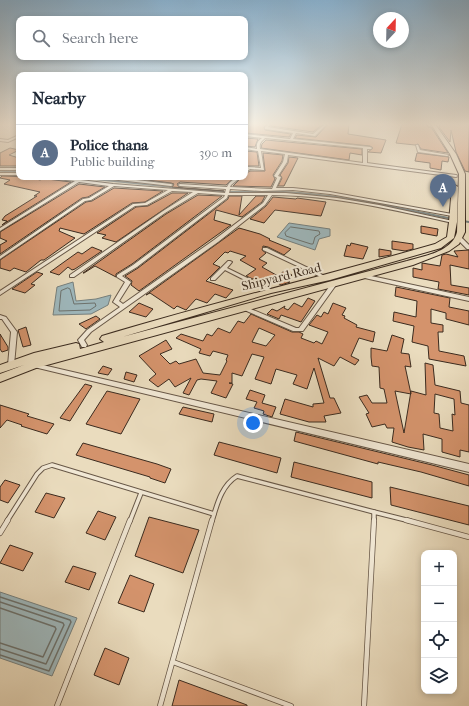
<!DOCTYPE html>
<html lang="en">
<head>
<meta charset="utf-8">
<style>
	body { margin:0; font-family:"IM FELL French Canon",serif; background:#f6f6f7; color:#1f2937 }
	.controls { position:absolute; right:12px; bottom:12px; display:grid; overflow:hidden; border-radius:8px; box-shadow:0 2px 6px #0003 }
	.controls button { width:36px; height:36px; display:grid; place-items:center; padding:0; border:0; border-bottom:1px solid #e0e1e3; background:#fff; color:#1f2937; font:20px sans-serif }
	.compass { position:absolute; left:373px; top:12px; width:36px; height:36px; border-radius:50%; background:#fff; box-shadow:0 2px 6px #0003; rotate:22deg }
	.you { position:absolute; left:253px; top:423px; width:14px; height:14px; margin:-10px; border:3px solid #fff; border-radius:50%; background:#1a73e8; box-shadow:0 0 0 6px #1a73e833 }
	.badge { display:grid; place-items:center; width:26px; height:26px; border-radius:50%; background:#8f2418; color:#fff; font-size:13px; font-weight:700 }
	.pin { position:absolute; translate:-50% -33px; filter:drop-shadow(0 1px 2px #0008) }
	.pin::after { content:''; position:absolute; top:21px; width:14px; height:12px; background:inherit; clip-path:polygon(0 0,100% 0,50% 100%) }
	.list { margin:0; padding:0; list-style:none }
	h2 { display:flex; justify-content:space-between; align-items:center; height:52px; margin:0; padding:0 16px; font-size:17px }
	h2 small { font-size:13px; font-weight:400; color:#747a83 }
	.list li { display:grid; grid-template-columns:26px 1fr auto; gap:12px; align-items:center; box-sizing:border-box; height:56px; padding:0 16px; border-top:1px solid #e0e1e3 }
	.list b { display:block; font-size:15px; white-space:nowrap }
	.list p { margin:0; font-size:13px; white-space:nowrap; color:#747a83 }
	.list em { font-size:13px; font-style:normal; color:#747a83 }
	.icon { flex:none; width:22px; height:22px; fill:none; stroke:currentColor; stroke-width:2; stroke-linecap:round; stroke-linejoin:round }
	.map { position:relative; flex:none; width:469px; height:706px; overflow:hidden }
	.search { position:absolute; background:#fff; box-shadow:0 2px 6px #0003; left:16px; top:16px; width:232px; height:44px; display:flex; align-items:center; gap:10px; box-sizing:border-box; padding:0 14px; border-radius:8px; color:#747a83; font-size:15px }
	.panel { position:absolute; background:#fff; box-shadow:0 2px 6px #0003; left:16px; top:72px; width:232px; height:108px; border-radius:8px }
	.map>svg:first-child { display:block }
	.water { fill:#9eb8bd; stroke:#76807e }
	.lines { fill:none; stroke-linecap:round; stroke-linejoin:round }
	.shore-far1 { stroke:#6c726e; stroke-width:1 }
	.shore { stroke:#6c726e; stroke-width:1.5 }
	.stream-far1 { stroke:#76807e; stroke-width:1.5 }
	.stream { stroke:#76807e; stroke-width:2 }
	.building { fill:#d4936c; stroke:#3b2b1f; fill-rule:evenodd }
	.service-far1-casing { stroke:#675747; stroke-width:5.5 }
	.service-casing { stroke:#675747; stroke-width:6 }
	.minor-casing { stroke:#675747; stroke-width:2 }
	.primary-casing { stroke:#3b2b1f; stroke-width:2 }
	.service-far1 { stroke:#f1e8d5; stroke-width:3.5 }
	.service { stroke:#f1e8d5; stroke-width:4.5 }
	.minor { fill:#f1e8d5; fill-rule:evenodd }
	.primary { fill:#eadcbe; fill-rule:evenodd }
	.labels { text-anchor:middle; stroke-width:4; stroke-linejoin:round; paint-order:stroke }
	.street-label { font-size:13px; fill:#3b2b1f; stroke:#f1e8d5 }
</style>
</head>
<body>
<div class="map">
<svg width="469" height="706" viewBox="0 0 469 706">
	<rect width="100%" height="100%" fill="#eadcbe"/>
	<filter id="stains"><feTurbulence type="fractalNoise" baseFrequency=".005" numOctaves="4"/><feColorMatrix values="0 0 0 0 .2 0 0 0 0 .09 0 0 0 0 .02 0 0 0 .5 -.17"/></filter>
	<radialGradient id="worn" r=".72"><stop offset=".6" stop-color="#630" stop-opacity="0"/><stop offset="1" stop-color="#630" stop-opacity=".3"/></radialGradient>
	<!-- water -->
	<g class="water">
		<polygon points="289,223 330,229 330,236 319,239 315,250 277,237"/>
		<polygon points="73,282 76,301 96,299 111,295 108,305 91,314 53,315 57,287"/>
		<polygon points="0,592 77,618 52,676 0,658"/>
	</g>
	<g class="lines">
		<!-- shore-far1 -->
		<g class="shore-far1">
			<polygon points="291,227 319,231 320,234 315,237 313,244 311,244 286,236 285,233"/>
			<polygon points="68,288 70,289 74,304 95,303 96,306 90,310 59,311 61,291"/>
		</g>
		<!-- shore -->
		<g class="shore">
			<polyline points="0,597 70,620 71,622 49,671 0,655"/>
			<polyline points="0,602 63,623 64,625 46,664 0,649"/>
			<polyline points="0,608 55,627 56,629 43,657 0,643"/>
		</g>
		<!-- stream-far1 -->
		<g class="stream-far1">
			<polyline points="0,171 19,172"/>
			<polyline points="73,177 180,188"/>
		</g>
		<!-- stream -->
		<g class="stream">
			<polyline points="170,187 182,188"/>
			<polyline points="189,189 225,192"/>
			<path d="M230 192C253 192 277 191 300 193 350 197 399 208 448 218"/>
			<polyline points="463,221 469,222"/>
		</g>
	</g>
	<!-- building -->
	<g class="building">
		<polygon points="249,124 267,124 264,127 265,130 291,134 289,137 245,133 245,128"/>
		<polygon points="272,124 323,124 313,132 271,126"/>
		<polygon points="328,124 349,124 348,134 386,140 381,153 368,152 373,148 370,146 295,138 297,135 316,137"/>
		<polygon points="402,124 427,124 428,127 431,127 448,153 421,149 418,144 415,145 396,143"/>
		<polygon points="440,124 469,124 469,172 465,171 456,152 451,130 450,142 439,127"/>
		<polygon points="245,138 258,139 255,147 245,146"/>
		<polygon points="266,140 362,149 362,155 350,153 349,160 261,148 262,144"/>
		<polygon points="10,148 19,150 9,155 19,158 19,166 0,166 0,153"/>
		<polygon points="245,151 257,152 259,166 248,166 245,168"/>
		<polygon points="263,153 283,155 282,161 273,175 275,179 271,187 233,186 242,177 245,177 245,174 250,171 265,171"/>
		<polygon points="417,153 449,157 448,162 442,161 441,170 430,168 430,163 415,161"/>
		<polygon points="289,157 298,158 284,186 278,186 282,178 280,175 288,163"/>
		<polygon points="2,176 29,177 40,180 44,178 47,179 71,182 2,225 7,221 2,220 5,216 37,196 34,196 40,192 4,184 10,180 0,178"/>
		<polygon points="123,177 235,177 226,185 180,182 177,184 180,188 224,191 172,187 174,184 171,183"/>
		<polygon points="79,184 105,187 88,197 82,198 0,254 0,245 7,241 0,238 0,232"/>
		<polygon points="114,188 163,191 145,202 132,203 84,234 60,228 59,231 75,238 44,260 41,260 26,272 14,268 10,271 0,268 0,260 86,202 92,201"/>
		<polygon points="172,193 188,193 116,242 102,238 106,235 97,233 136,207 148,206"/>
		<polygon points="198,195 222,196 132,264 116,274 116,277 95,266 84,273 83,273 166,214"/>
		<polygon points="229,196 242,196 239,215 256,196 265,196 262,202 242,217 216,210 214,220 231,225 139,291 131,285 132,281 125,276 138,268 228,199"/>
		<polygon points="273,197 296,199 297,198 326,202 321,216 275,210 264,223 250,219 266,206"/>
		<polygon points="421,226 438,229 437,236 421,233"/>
		<polygon points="239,228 260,234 270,239 269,240 291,249 284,255 268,247 263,246 262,250 266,253 259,259 267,263 262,267 278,276 284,271 292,275 286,280 290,282 281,285 274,281 269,285 254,278 253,279 246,276 256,269 240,260 246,256 230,251 228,253 225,252 213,264 220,267 206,281 233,290 226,298 215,294 207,303 196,299 186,310 177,306 174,309 150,293 146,295"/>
		<polygon points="392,241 413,244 413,249 405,251 392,249"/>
		<polygon points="351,243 368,247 363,259 344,256 347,245 350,246"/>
		<polygon points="92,247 102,251 75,269 72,270 68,267 59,275 50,272 78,252 82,254"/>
		<polygon points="379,249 391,251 391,255 379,257"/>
		<polygon points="469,250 469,269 450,265 451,285 469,288 469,295 438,289 439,282 413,277 413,268 422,270 422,263 440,266 442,255 446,254 458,257 454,251"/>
		<polygon points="37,272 43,274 31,284 35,285 25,293 12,289"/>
		<polygon points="396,287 450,298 449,307 469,311 469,325 446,319 446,313 431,309 431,323 443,325 443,332 438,332 439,351 464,356 466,366 429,359 428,346 412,342 414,326 393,321 394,312 416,317 417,301 395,296"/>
		<polygon points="308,298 315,301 301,322 281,315 279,319 267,314 272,309 277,311 285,306 284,308 288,310 294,303 302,307"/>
		<polygon points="139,303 153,309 146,317 129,312"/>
		<path d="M333 303 346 308 342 315 345 316 344 318 357 325 356 327 375 332 373 342 359 338 351 356 359 360 355 365 340 357 334 366 318 358 330 398H334L341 413 324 416 326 422H309L280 414 285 399 313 407V404L324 403 314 368 307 389 293 384 297 375 276 369 271 384 255 379 264 357 252 354 242 376 232 373V383H229L233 384 226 398 211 393 217 381 201 379 197 380 189 395 183 393 191 378 175 387 169 379 158 387 149 380 156 374 139 356 166 340 172 349 160 354 170 364 176 361 179 364 196 359 203 373 220 375 227 361 226 360 228 355 213 351 210 356 199 353 201 349 176 338 181 334 203 341 207 334 212 336 218 328 230 333 238 321 244 323 251 314 292 332H299L303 334 301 338 314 343 316 341 322 344 328 332 309 325 317 315 321 317 324 312 328 314ZM259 328 275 335 266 346 252 342Z"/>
		<polygon points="96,316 100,319 86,329 79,324"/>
		<polygon points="26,327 31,345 23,347 18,330"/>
		<polygon points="0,334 8,347 8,350 2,352 0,349"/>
		<path d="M392 335 404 339 401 353 409 354 411 367 405 366 411 394 395 391 404 433 411 391 426 395 425 363 433 365 435 385 460 391 461 403 469 405V452L460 450V457L442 452V439L423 434 424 450 408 447 392 442 394 428H387L385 424 372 427 366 414 369 413 359 397 367 395 372 403H387L384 389 380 388 379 367 372 366 371 357V348L387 351ZM435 394 454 399 455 415 452 414 453 431 440 428 439 414 434 413Z"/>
		<polygon points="103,366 112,369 108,375 98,373"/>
		<polygon points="126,372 137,375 134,382 124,379"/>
		<polygon points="85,384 92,386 70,421 60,418"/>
		<polygon points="250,390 265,395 262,403 276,407 272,417 263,414 264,411 254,408 257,402 246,399"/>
		<polygon points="107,391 140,399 121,434 86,424"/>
		<polygon points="0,405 29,414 27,416 54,424 47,434 21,426 22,425 7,420 0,428"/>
		<polygon points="183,407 214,414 212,422 179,414"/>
		<polygon points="296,432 432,465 469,475 469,486 421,472 378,462 378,464 294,441"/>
		<polygon points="219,442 281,458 277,473 214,455"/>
		<polygon points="83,443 157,464 171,469 165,483 150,478 150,477 76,455"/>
		<polygon points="294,462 372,482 372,498 291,477"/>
		<polygon points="5,480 20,485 8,503 0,500 0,487"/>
		<polygon points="390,487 469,506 469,525 391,505"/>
		<polygon points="46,493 65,498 54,518 35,512"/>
		<polygon points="98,511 116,517 105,540 86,533"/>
		<polygon points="149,517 199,530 183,573 135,556"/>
		<polygon points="10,545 33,553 23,571 0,563"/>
		<polygon points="73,566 96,573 89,590 65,582"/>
		<polygon points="130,575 154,584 144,612 118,603"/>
		<polygon points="105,648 129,658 119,685 94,675"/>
		<polygon points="179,680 247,705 247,706 172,706"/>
	</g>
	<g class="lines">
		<!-- service-far1 casing -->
		<g class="service-far1-casing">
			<g id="service-far1">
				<polyline points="7,521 37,474 43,468 52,465 214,514"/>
				<polyline points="130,521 141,493"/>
				<path d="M212 521C217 505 221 486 237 476L374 512"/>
				<polyline points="374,521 374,512 410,521"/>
			</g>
		</g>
		<!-- service casing -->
		<g class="service-casing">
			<g id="service">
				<polyline points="406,520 469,537"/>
				<polyline points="0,533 8,520"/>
				<polyline points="173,662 291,706"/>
				<polyline points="57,706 130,520"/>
				<polyline points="160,706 212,520"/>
				<polyline points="364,706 374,520"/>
			</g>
		</g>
		<!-- minor casing -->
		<g class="minor-casing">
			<g id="minor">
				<path d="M269 124H271L268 127 313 134 325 124H327L315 136 296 133 293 139 370 147 372 148 371 149H367V163L456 175 458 176 456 177 288 155 287 162 278 176 281 177 276 188H293L330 192 452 214 454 215 452 216 330 194 293 190 262 191 230 189 229 193H286L337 198 379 205 453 221 455 222 453 223C394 210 333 195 272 195L265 205 218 242 91 332 84 340 87 345 86 347H82L78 340 87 330 120 307 113 302 125 282 117 277V275L133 265 224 197 225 195 198 193 165 213 74 277H70V275L163 211 193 192 172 191 147 205 135 206 0 295V291L133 204 145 203 168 190 114 186 91 200 85 201 0 259V256L83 199 89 198 109 186 79 182 0 231V228L75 181 47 178 45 177H56L113 184 225 193 226 189 180 186 178 185 180 184 227 187C229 182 235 177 241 177L231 185 230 187 272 189 277 178 274 176 283 162 285 154 261 151 264 170 250 169 245 173V170L248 167 261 168 258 151 245 149V147L257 149C256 143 258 141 262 138L245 136V134L290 139 293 133 265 129V127ZM265 138 363 148V163L260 149C259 143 261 142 265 138ZM228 195H268L263 203 214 240 123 304 119 301 131 282 122 276 137 267 227 198Z"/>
				<polygon points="19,135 19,137 8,142 0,141 0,139 8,140"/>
				<polygon points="416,145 418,145 420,150 449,155 447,156 418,152"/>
				<rect x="0" y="168" width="19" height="2"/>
				<rect x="0" y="173" width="19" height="2"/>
				<polygon points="99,177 110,177 171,184 173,185 171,186 101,178"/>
				<polygon points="457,237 461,237 469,245 469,249 467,249 457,239"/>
				<polygon points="263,248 267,248 329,278 327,280 325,279 263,250"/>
				<polygon points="228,261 230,261 232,262 227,268 272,290 273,291 272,292 268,292 225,270 215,280 211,280 211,278"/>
				<polygon points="362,274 469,297 469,301 360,277 360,276"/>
				<polygon points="334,282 337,284 336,285 303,331 293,331 242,309 241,308 242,307 246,307 296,328 299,328 332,283"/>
				<polygon points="0,315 6,317 17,332 14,365 13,367 9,367 8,365 11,332 2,319 0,319"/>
				<polygon points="32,363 34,363 469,464 469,472 34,367 32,367 31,365"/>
			</g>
		</g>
		<!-- primary casing -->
		<g class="primary-casing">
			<path id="primary" d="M431 124H435L456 154 465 174V232L459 244 449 251 413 265 36 368 0 382V374L24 365 0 373V365L34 353 76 343 79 344 80 349 104 342 100 339 102 336C212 303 324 276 435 244L447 237 449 222 452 187 455 185 458 187 457 222 454 238 441 248 330 280 271 293 122 337 407 261C424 256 452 252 457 232L459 174 450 154Z"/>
		</g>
		<!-- service-far1 -->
		<use href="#service-far1" class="service-far1"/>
		<!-- service -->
		<use href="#service" class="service"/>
		<!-- minor -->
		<use href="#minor" class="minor"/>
		<!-- primary -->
		<use href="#primary" class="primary"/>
	</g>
	<!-- sky -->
	<linearGradient id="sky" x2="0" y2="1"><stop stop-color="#8ab6d7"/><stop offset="0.56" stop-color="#f6efe2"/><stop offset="1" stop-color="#f6efe2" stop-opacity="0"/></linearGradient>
	<rect width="469" height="222" fill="url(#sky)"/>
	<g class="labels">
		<!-- street labels -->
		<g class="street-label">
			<text transform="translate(281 276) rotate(-14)" y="5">Shipyard Road</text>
		</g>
	</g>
	<rect width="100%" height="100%" filter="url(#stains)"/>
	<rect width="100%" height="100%" fill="url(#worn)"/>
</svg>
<div class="controls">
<button>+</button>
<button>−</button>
<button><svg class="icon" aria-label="locate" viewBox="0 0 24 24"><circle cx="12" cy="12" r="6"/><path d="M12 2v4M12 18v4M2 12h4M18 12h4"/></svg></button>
<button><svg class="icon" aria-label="layers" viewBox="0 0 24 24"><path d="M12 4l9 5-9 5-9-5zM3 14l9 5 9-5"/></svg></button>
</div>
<svg class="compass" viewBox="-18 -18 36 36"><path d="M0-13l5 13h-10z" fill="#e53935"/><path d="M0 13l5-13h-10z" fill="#747a83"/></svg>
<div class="you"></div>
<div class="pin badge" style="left:443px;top:207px;background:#5c6f8a">A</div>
<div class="search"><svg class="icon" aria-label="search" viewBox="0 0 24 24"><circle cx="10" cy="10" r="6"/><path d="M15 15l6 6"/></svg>Search here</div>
<section class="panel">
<h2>Nearby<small></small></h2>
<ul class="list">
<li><span class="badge" style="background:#5c6f8a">A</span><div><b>Police thana</b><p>Public building</p></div><em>390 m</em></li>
</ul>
</section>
</div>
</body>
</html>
